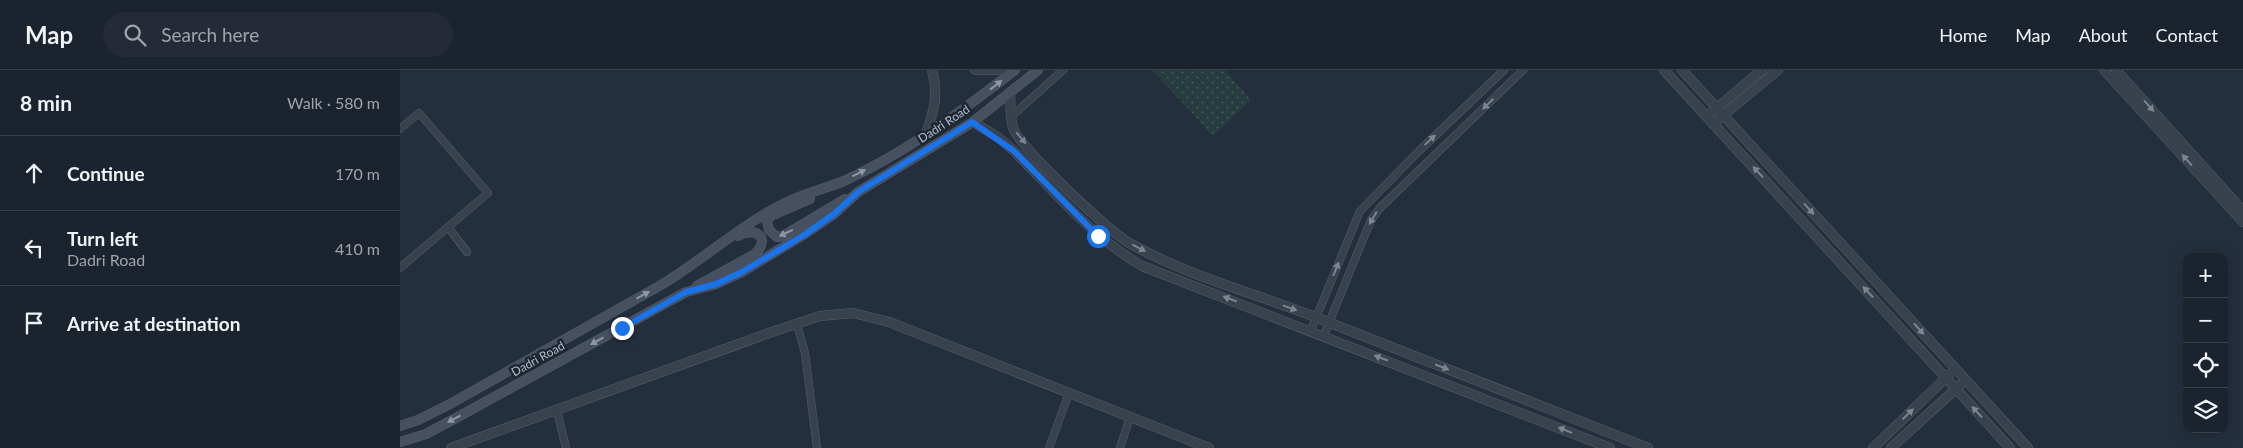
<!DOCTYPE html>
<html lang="en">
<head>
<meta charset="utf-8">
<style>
	body { margin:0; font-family:Lato,sans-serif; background:#242b36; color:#f1f3f6 }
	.controls { position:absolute; right:15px; bottom:15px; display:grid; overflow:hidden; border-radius:10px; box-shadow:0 2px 12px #0003 }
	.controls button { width:45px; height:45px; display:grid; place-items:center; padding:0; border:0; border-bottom:1px solid #39404a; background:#1b232e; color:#f1f3f6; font:25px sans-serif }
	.stop { position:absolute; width:15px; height:15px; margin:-11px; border:4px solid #1a73e8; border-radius:50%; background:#fff }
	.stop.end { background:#1a73e8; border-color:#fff; box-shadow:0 1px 5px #0008 }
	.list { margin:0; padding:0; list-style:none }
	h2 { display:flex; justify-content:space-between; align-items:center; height:65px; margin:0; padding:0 20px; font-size:21px }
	h2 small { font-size:16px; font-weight:400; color:#a0a4aa }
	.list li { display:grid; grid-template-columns:32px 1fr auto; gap:15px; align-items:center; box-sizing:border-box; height:75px; padding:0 20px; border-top:1px solid #39404a }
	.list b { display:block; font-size:19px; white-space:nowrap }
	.list p { margin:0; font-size:16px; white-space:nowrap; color:#a0a4aa }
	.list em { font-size:16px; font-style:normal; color:#a0a4aa }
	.icon { flex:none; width:28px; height:28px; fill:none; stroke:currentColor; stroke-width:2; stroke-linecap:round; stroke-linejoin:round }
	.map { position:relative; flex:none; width:1843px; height:378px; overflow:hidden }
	header { display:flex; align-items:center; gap:30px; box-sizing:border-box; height:70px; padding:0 25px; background:#1b232e; border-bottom:1px solid #39404a }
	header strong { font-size:24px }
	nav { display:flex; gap:28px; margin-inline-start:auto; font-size:18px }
	.search { width:350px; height:45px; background:#242b36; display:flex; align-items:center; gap:12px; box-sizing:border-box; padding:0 18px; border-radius:28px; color:#a0a4aa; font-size:19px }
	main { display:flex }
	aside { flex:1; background:#1b232e }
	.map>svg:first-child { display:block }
	.grass { fill:url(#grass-dots) }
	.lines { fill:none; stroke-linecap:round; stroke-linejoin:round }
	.minor-casing { stroke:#565f6c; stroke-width:8 }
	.tertiary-casing { stroke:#565f6c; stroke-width:10 }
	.secondary-casing { stroke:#565f6c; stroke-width:10 }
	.minor { stroke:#38414e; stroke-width:7 }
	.tertiary { stroke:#38414e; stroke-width:9 }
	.secondary { stroke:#465061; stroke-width:9 }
	.oneway { fill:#8e96a5 }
	.oneway2 { fill:#7c8592 }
	.route { stroke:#1a73e8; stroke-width:6 }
	.labels { text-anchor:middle; stroke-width:5; stroke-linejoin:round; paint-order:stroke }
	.street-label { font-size:12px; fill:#b4bcc9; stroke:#1d2633 }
</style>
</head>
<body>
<header>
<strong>Map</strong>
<div class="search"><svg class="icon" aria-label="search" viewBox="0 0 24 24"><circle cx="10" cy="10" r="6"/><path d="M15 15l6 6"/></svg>Search here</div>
<nav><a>Home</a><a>Map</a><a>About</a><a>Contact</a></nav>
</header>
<main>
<aside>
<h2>8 min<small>Walk · 580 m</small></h2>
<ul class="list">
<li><svg class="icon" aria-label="ahead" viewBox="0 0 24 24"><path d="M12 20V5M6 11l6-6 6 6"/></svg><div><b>Continue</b></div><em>170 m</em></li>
<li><svg class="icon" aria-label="left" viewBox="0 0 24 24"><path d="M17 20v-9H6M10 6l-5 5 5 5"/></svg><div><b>Turn left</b><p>Dadri Road</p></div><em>410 m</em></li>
<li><svg class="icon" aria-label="arrive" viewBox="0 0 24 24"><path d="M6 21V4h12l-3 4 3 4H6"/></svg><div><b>Arrive at destination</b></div></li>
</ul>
</aside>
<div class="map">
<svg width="1843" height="378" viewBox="0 0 1843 378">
	<defs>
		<pattern id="grass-dots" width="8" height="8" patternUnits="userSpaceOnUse" patternTransform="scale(1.25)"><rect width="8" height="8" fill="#263c3f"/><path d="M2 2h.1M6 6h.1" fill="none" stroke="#435659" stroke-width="1.8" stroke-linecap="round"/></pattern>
	</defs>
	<rect width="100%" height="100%" fill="#242f3e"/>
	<!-- grass -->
	<polygon class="grass" points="752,0 825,0 851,30 813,66"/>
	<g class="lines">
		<!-- minor casing -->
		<g class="minor-casing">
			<g id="minor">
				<polyline points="611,47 663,0"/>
				<polyline points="0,59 19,43 88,123 0,198"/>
				<polyline points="48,157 67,182"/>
				<polyline points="397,255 405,283 417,378"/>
				<polyline points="911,260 960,141 1019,81 1104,0"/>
				<polyline points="924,265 971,150 980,138 1123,0"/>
				<polyline points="157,341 166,378"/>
				<polyline points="649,378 669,323"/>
				<polyline points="720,378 730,347"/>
			</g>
		</g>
		<!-- tertiary casing -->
		<g class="tertiary-casing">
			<g id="tertiary">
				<polyline points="575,0 603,0"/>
				<polyline points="1264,0 1610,378"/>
				<polyline points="1282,0 1628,378"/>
				<polyline points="1704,0 1843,152"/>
				<polyline points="1716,0 1843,141"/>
				<path d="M610 22C611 34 609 49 614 60 624 81 709 162 731 174 788 206 854 223 915 247 1025 291 1137 334 1248 378"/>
				<polyline points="1312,42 1362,0"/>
				<path d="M573 52 599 68 614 81C654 121 692 167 742 196L1210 378"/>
				<polyline points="1313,54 1378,0"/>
				<path d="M526 64C534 40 539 25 532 0"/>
				<polyline points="51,378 369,263 420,246 453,243 489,252 809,378"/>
				<polyline points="1473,378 1555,299"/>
				<polyline points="1491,378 1560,315"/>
			</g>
		</g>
		<!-- secondary casing -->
		<g class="secondary-casing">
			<g id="secondary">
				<polyline points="410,129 371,146 367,151 369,160 377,167 383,166 445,129"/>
				<path d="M297 216 355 184C371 168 356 156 338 166"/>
				<path d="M0 356 18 350 50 334 261 215C303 190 339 156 383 134 402 124 424 119 444 111 505 83 562 41 615 0"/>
				<polyline points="0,372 26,364 56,348 286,222 316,214 342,202 403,165 434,144 458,122 573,52 638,0"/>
			</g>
		</g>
		<!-- minor -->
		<use href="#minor" class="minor"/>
		<!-- tertiary -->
		<use href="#tertiary" class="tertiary"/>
		<!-- secondary -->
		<use href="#secondary" class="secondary"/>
	</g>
	<!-- one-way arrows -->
	<defs><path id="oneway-solid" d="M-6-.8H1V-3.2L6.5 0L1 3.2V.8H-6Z" transform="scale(1.25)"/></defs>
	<g class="oneway">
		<use href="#oneway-solid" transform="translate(596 15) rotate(-38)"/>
		<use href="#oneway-solid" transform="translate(459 103) rotate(-27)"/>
		<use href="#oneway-solid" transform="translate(386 163) rotate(155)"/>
		<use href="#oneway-solid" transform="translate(243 225) rotate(-29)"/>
		<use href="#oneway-solid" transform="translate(197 271) rotate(151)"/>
		<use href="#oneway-solid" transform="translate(54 349) rotate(152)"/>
	</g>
	<g class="oneway2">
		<use href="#oneway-solid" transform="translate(1088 34) rotate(136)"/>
		<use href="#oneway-solid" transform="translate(1749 36) rotate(48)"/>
		<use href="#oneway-solid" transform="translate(621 68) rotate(50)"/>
		<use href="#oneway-solid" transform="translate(1030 70) rotate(-43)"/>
		<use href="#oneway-solid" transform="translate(1787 90) rotate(-132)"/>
		<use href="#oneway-solid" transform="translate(1358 102) rotate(-133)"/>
		<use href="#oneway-solid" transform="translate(1409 139) rotate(48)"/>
		<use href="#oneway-solid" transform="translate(973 148) rotate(121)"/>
		<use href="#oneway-solid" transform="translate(739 178) rotate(27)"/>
		<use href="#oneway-solid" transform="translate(936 199) rotate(-68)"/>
		<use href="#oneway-solid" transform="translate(1468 222) rotate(-133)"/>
		<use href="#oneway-solid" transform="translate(830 229) rotate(-159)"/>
		<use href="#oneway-solid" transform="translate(890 238) rotate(20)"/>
		<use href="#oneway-solid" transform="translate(1519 259) rotate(48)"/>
		<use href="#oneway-solid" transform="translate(981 288) rotate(-159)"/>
		<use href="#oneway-solid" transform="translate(1042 297) rotate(21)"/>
		<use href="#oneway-solid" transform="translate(1577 342) rotate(-133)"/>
		<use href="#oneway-solid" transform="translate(1508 344) rotate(-44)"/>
		<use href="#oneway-solid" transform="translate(1165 360) rotate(-158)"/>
	</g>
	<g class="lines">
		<!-- route -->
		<polyline class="route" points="222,258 286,222 316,214 342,202 404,165 434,144 458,122 572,52 614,81 698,166"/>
	</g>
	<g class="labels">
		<!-- street labels -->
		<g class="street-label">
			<text transform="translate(544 54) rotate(-33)" y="4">Dadri Road</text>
			<text transform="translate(138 289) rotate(-29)" y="4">Dadri Road</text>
		</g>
	</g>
</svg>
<div class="controls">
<button>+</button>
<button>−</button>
<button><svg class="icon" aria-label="locate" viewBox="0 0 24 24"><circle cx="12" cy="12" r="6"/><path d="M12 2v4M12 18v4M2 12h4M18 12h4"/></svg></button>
<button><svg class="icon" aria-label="layers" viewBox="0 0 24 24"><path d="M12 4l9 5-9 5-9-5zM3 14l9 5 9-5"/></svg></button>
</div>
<div class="stop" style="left:698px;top:166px"></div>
<div class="stop end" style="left:222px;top:258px"></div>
</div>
</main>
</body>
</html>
